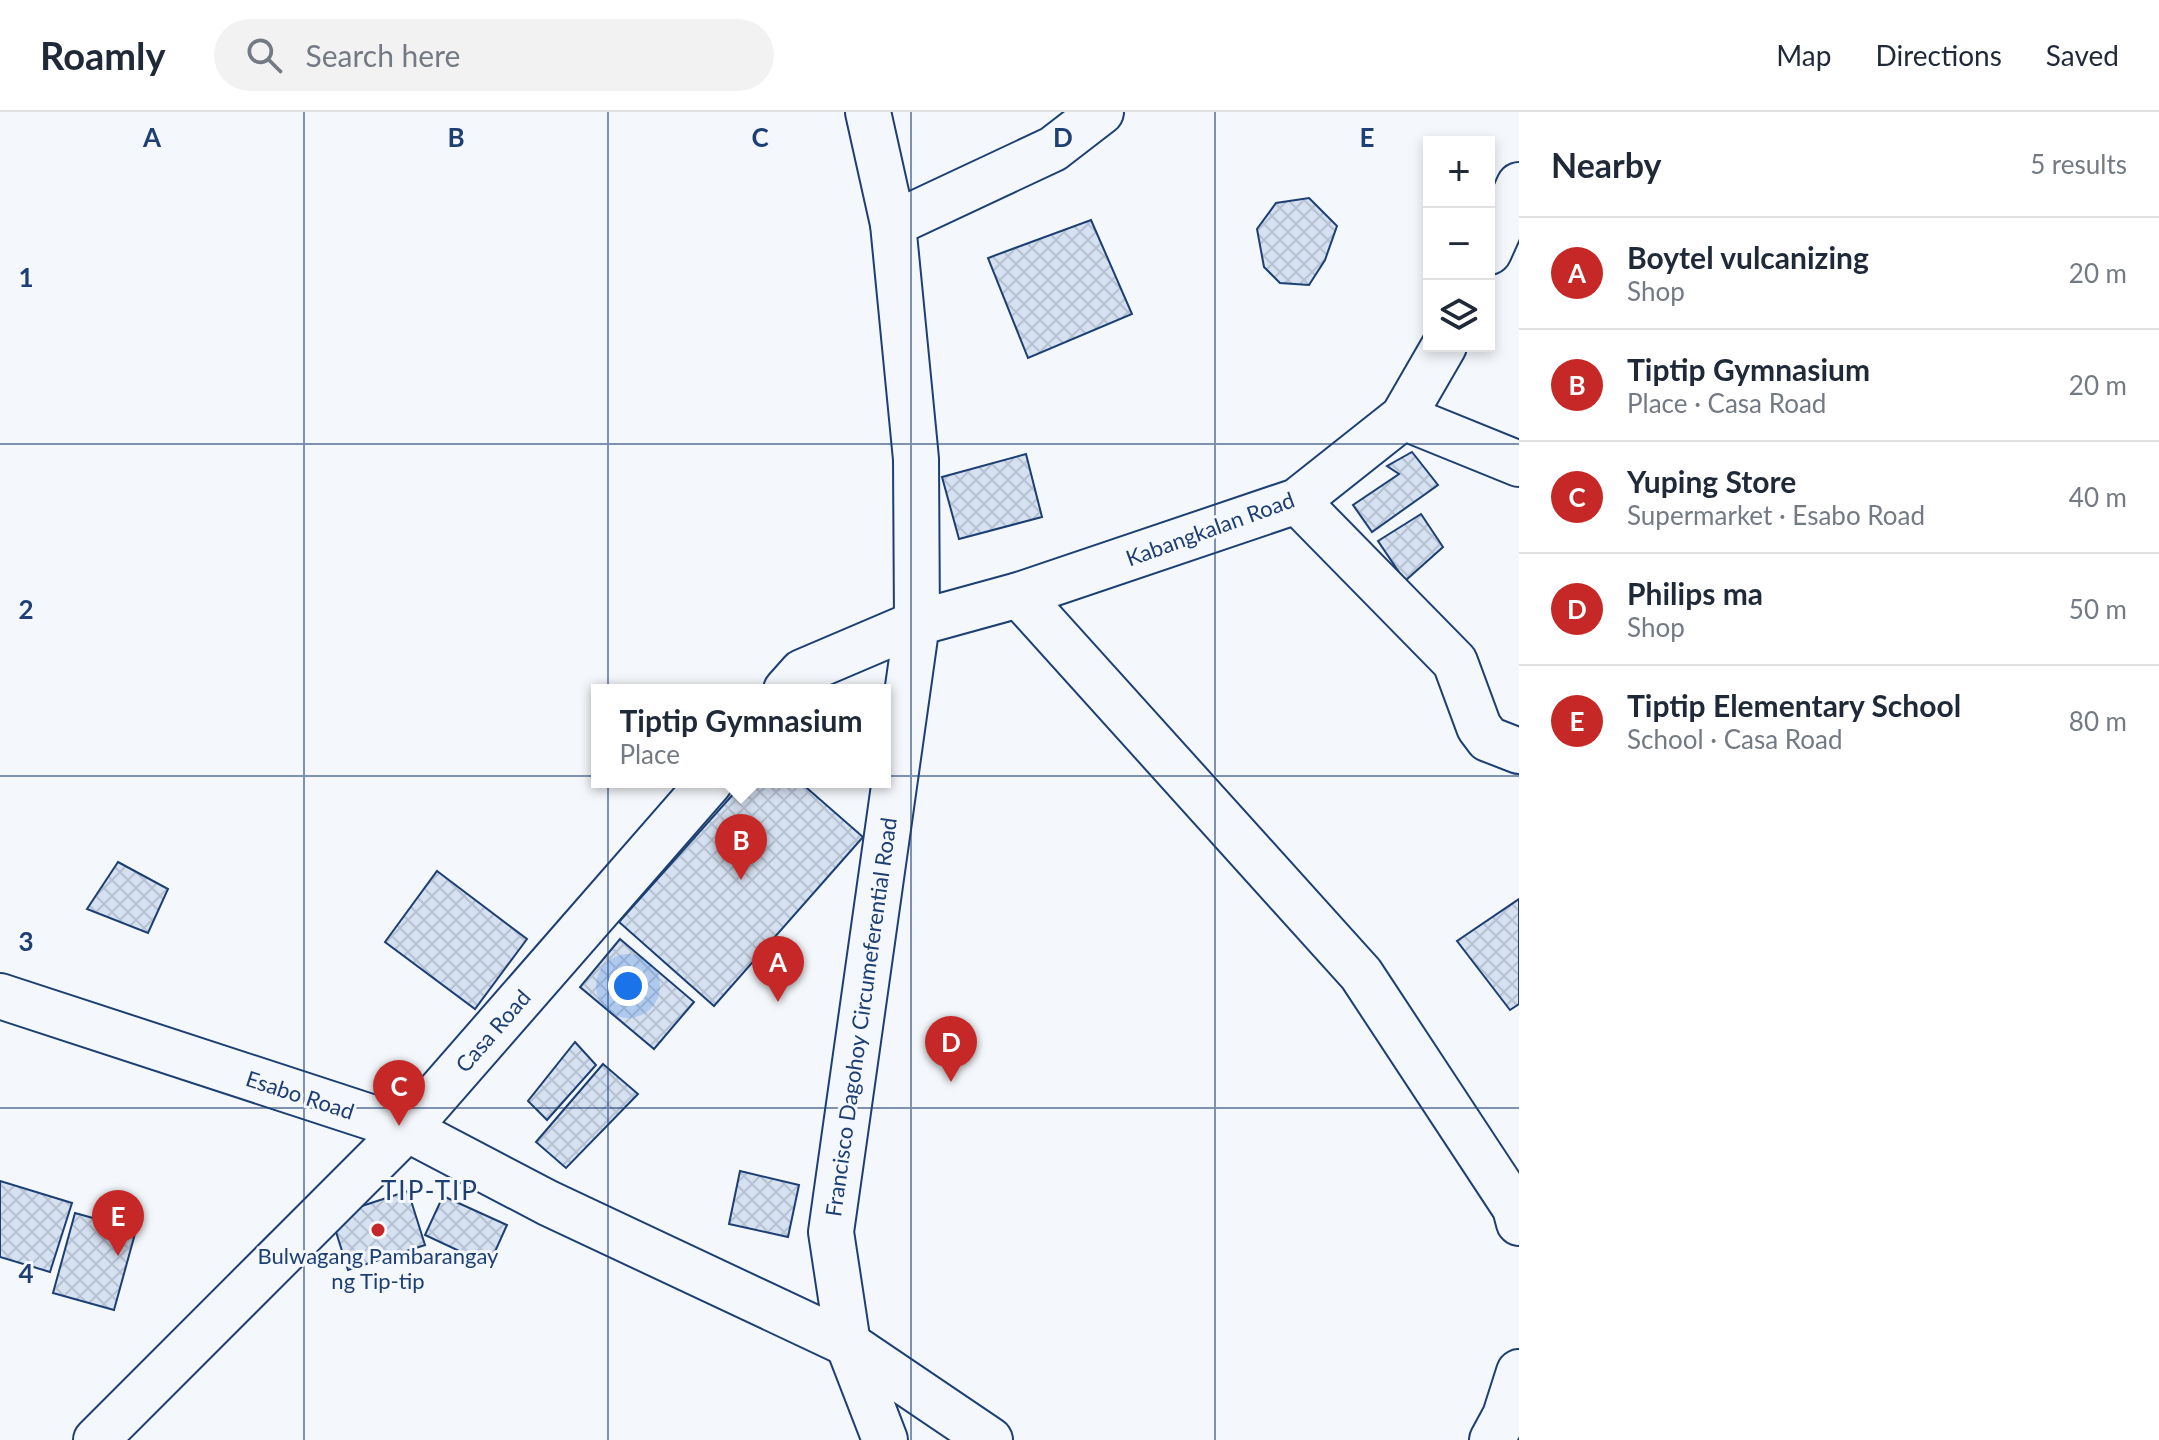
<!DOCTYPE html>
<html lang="en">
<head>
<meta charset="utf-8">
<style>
	body { margin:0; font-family:Lato,sans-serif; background:#f2f2f3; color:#1f2937 }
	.controls { position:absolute; right:24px; top:24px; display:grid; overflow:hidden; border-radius:0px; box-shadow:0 4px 12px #0003 }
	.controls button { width:72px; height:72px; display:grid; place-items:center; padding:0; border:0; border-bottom:2px solid #e0e1e3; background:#fff; color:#1f2937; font:40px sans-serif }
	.you { position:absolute; left:628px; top:874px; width:28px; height:28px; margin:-20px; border:6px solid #fff; border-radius:50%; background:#1a73e8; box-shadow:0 0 0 12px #1a73e833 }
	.badge { display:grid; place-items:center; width:52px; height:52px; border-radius:50%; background:#c62828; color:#fff; font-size:26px; font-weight:700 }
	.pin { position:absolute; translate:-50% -66px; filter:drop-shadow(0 2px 4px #0008) }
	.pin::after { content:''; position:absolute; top:42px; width:28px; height:24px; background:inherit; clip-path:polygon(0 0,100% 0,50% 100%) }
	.popup { position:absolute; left:591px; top:572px; width:300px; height:104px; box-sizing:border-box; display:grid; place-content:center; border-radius:0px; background:#fff; filter:drop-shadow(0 2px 6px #0005); font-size:26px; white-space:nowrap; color:#747a83 }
	.popup b { font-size:30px; color:#1f2937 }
	.popup::after { content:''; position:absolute; left:50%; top:100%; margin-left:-16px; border:16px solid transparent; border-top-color:#fff }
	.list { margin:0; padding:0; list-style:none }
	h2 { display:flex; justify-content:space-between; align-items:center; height:104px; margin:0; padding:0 32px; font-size:34px }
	h2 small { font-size:26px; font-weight:400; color:#747a83 }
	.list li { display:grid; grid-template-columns:52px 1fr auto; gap:24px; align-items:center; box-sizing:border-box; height:112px; padding:0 32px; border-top:2px solid #e0e1e3 }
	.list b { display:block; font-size:30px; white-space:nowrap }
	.list p { margin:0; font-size:26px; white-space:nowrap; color:#747a83 }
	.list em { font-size:26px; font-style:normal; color:#747a83 }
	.icon { flex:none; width:44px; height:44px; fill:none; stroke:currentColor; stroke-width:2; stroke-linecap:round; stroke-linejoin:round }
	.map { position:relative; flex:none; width:1519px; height:1328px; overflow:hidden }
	header { display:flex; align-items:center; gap:48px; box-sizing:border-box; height:112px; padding:0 40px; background:#fff; border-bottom:2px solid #e0e1e3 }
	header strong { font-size:38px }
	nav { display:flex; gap:44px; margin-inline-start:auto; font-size:28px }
	.search { width:560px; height:72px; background:#f2f2f3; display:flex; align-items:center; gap:20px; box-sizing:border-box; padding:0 28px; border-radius:44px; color:#747a83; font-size:30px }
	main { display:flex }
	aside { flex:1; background:#fff }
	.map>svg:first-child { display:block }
	.building { fill:url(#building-cross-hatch); stroke:#1d3f73; stroke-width:2 }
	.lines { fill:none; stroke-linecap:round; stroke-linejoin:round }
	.minor-casing { stroke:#1d3f73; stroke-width:48 }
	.major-casing { stroke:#1d3f73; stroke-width:48 }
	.minor { stroke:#f4f7fb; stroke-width:44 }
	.major { stroke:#f4f7fb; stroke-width:44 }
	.grid { fill:none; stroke:#1d3f73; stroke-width:2; stroke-opacity:0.55 }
	.poi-dot { fill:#c62828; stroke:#f4f7fb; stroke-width:3 }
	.labels { text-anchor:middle; stroke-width:6; stroke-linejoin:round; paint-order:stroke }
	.street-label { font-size:22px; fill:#1d3f73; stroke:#f4f7fb }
	.poi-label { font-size:22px; fill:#1d3f73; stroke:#f4f7fb }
	.quarter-label { font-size:26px; letter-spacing:2px; fill:#1d3f73; stroke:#f4f7fb }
	.grid-label { font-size:26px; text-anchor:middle; font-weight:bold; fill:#1d3f73; stroke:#f4f7fb; stroke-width:6; stroke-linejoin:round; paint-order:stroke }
</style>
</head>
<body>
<header>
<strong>Roamly</strong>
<div class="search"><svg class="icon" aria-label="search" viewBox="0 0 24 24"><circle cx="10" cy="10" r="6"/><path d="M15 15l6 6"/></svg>Search here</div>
<nav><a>Map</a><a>Directions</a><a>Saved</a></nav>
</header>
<main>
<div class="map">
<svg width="1519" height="1328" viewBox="0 0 1519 1328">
	<defs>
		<pattern id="building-cross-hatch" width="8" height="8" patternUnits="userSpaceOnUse" patternTransform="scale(2)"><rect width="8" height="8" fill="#d5e0f0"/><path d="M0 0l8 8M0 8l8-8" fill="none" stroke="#b6c1d1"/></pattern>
	</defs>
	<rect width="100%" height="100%" fill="#f4f7fb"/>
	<!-- building -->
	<g class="building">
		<polygon points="1309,86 1337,114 1325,148 1309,173 1280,171 1264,155 1257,117 1276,91"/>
		<polygon points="1091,108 1132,202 1028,246 988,146"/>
		<polygon points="1412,340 1438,373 1372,420 1353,393 1399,362 1387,354"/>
		<polygon points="1026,342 1042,405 959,427 942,365"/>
		<polygon points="1421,402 1443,435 1405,469 1378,429"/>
		<polygon points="744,670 800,670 863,725 714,894 619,810"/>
		<polygon points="118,750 168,777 148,821 87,797"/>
		<polygon points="437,759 527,827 475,897 385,830"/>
		<polygon points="1519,787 1519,892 1510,898 1457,829"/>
		<polygon points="620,827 694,890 654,937 580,875"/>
		<polygon points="575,930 596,953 547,1008 528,989"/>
		<polygon points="603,952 638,982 566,1056 536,1030"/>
		<polygon points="740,1059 799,1073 788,1125 729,1112"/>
		<polygon points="0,1069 72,1091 50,1160 0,1145"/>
		<polygon points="408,1079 425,1133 348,1158 331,1104"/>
		<polygon points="443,1084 507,1113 489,1153 425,1123"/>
		<polygon points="75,1101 136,1118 114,1198 53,1181"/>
	</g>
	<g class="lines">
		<!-- minor casing -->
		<g class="minor-casing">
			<g id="minor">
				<polyline points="893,112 1053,37 1101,0"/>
				<polyline points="1403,305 1519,352"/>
				<polyline points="1297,389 1455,550 1479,615 1488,627 1519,639"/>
				<polyline points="1019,483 1361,862 1515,1096 1519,1111"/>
				<polyline points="786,578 802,560 917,511"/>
				<polyline points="0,884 407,1017 548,1091 848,1232 990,1328"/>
				<polyline points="96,1328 407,1017 710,670"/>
				<polyline points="1492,1328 1505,1304 1519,1260"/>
			</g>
		</g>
		<!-- major casing -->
		<g class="major-casing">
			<g id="major">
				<polyline points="868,0 893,112 916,347 917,511 831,1120 848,1232 885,1328"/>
				<polyline points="1489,140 1519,73"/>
				<polyline points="917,511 1019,483 1297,389 1403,305 1444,234"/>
			</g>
		</g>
		<!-- minor -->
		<use href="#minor" class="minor"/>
		<!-- major -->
		<use href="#major" class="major"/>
	</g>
	<!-- grid -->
	<path class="grid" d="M304 0V1328M608 0V1328M911 0V1328M1215 0V1328M0 332H1519M0 664H1519M0 996H1519"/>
	<!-- markers -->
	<circle class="poi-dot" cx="378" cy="1118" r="8"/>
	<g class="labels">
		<!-- street labels -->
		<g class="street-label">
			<text transform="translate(1210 417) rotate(-20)" y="8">Kabangkalan Road</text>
			<text transform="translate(861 905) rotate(-82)" y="8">Francisco Dagohoy Circumeferential Road</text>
			<text transform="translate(493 919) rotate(-49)" y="8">Casa Road</text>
			<text transform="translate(300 983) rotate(18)" y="8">Esabo Road</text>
		</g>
		<!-- poi labels -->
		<g class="poi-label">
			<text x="378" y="1152">Bulwagang Pambarangay<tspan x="378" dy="25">ng Tip-tip</tspan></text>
		</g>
		<!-- quarter labels -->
		<g class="quarter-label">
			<text x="430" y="1088">TIP-TIP</text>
		</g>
	</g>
	<g class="grid-label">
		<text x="152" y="35">A</text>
		<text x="456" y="35">B</text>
		<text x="760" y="35">C</text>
		<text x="1063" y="35">D</text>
		<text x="1367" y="35">E</text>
		<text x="26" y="175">1</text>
		<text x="26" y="507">2</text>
		<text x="26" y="839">3</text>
		<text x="26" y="1171">4</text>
	</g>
</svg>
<div class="controls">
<button>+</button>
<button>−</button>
<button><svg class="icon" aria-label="layers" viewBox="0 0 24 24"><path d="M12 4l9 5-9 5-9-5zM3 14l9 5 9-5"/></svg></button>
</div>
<div class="you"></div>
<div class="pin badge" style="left:778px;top:890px">A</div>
<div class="pin badge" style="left:741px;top:768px">B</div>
<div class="popup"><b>Tiptip Gymnasium</b>Place</div>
<div class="pin badge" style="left:399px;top:1014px">C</div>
<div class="pin badge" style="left:951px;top:970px">D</div>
<div class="pin badge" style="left:118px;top:1144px">E</div>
</div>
<aside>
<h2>Nearby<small>5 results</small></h2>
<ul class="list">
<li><span class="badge">A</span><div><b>Boytel vulcanizing</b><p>Shop</p></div><em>20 m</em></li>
<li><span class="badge">B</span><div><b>Tiptip Gymnasium</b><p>Place · Casa Road</p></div><em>20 m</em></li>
<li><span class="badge">C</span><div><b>Yuping Store</b><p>Supermarket · Esabo Road</p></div><em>40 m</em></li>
<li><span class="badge">D</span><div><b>Philips ma</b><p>Shop</p></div><em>50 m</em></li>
<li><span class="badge">E</span><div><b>Tiptip Elementary School</b><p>School · Casa Road</p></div><em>80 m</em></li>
</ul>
</aside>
</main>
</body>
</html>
